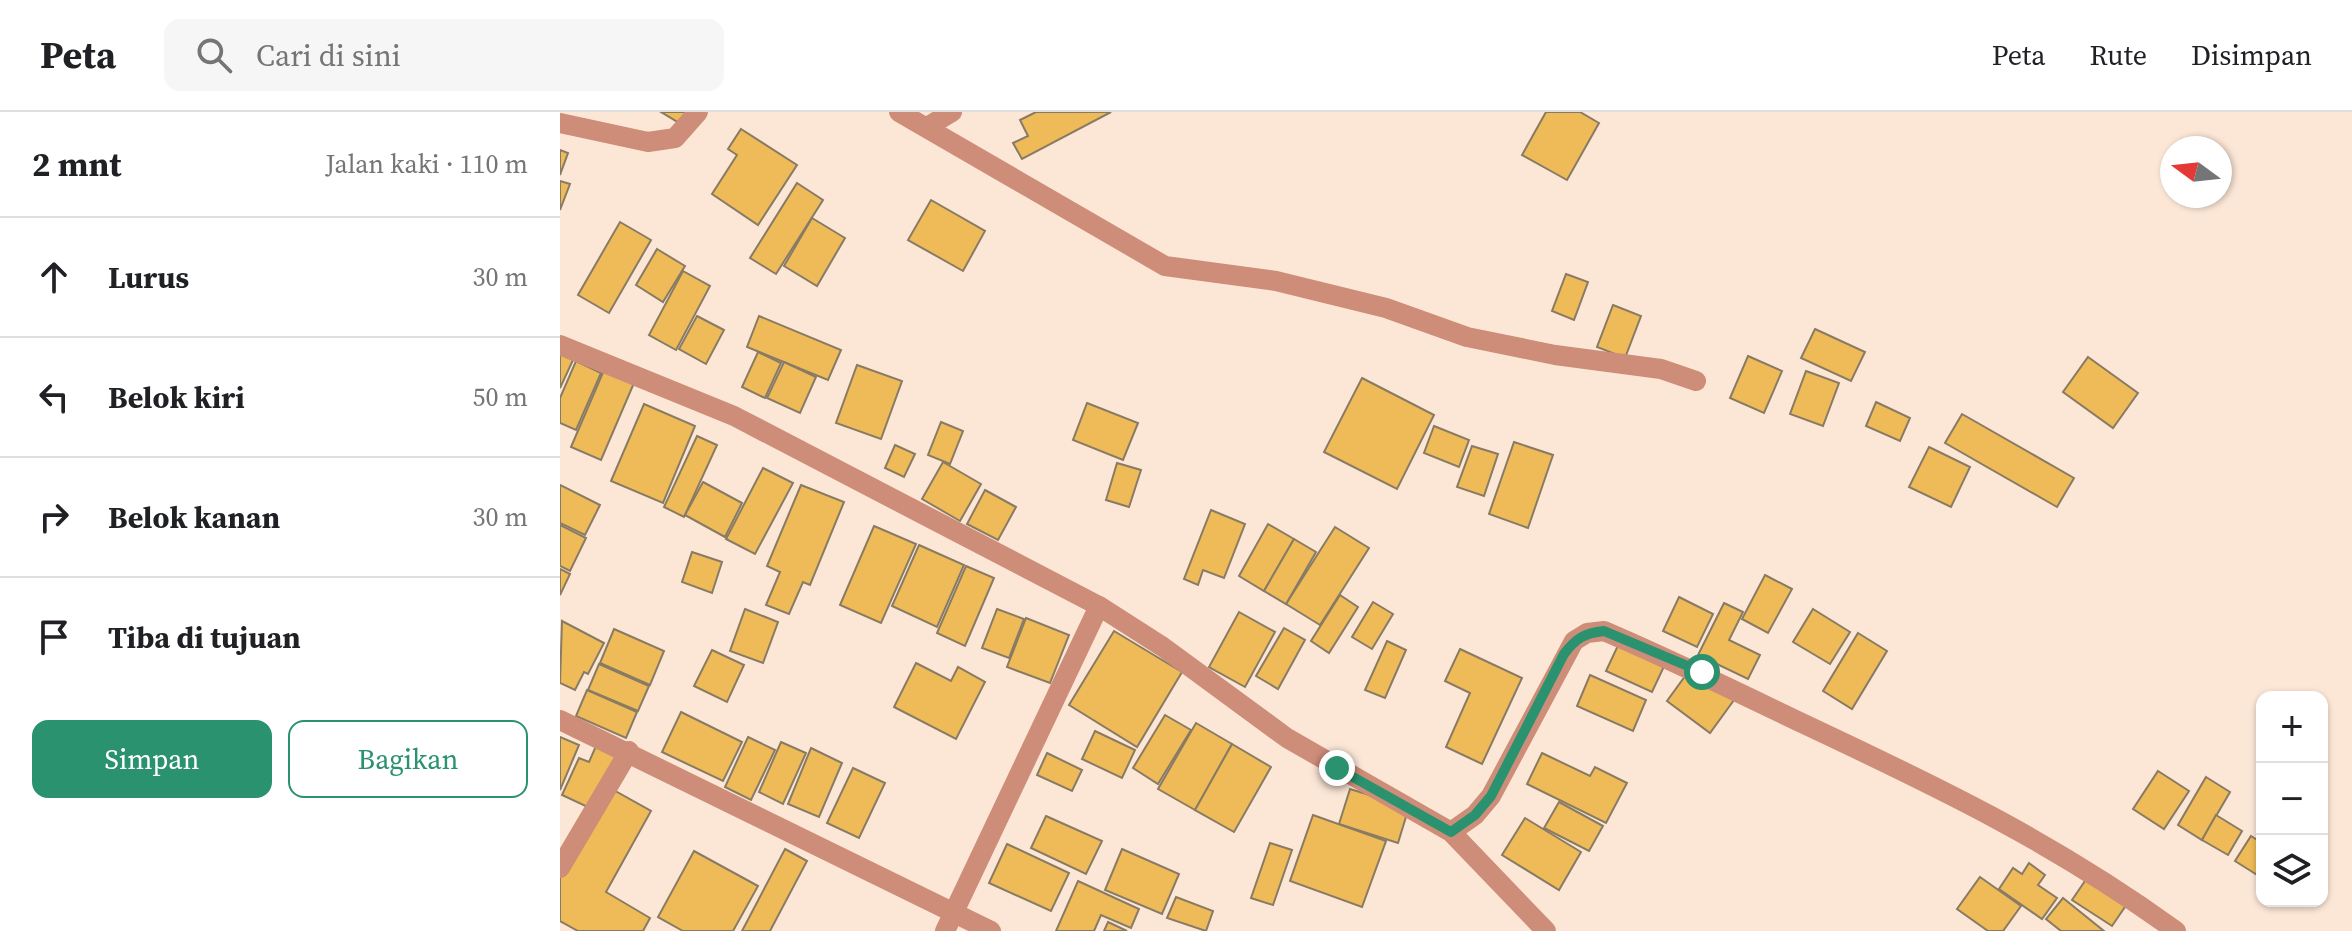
<!DOCTYPE html>
<html lang="id">
<head>
<meta charset="utf-8">
<style>
	body { margin:0; font-family:"Source Serif 4",serif; background:#f6f6f6; color:#202124 }
	.controls { position:absolute; right:24px; bottom:24px; display:grid; overflow:hidden; border-radius:16px; box-shadow:0 2px 6px #0004 }
	.controls button { width:72px; height:72px; display:grid; place-items:center; padding:0; border:0; border-bottom:2px solid #e0e0e0; background:#fff; color:#202124; font:40px sans-serif }
	.compass { position:absolute; left:1600px; top:24px; width:72px; height:72px; border-radius:50%; background:#fff; box-shadow:0 2px 6px #0004; rotate:285deg }
	.stop { position:absolute; width:24px; height:24px; margin:-18px; border:6px solid #2a926f; border-radius:50%; background:#fff }
	.stop.end { background:#2a926f; border-color:#fff; box-shadow:0 2px 8px #0008 }
	.list { margin:0; padding:0; list-style:none }
	h2 { display:flex; justify-content:space-between; align-items:center; height:104px; margin:0; padding:0 32px; font-size:34px }
	h2 small { font-size:26px; font-weight:400; color:#757577 }
	.list li { display:grid; grid-template-columns:52px 1fr auto; gap:24px; align-items:center; box-sizing:border-box; height:120px; padding:0 32px; border-top:2px solid #e0e0e0 }
	.list b { display:block; font-size:30px; white-space:nowrap }
	.list em { font-size:26px; font-style:normal; color:#757577 }
	.actions { display:flex; gap:16px; padding:24px 32px }
	.actions a { flex:1; padding:18px 0; border:2px solid #2a926f; border-radius:16px; text-align:center; font-size:28px; color:#2a926f }
	.actions .main { background:#2a926f; color:#fff }
	.icon { flex:none; width:44px; height:44px; fill:none; stroke:currentColor; stroke-width:2; stroke-linecap:round; stroke-linejoin:round }
	.map { position:relative; flex:none; width:1792px; height:819px; overflow:hidden }
	header { display:flex; align-items:center; gap:48px; box-sizing:border-box; height:112px; padding:0 40px; background:#fff; border-bottom:2px solid #e0e0e0 }
	header strong { font-size:38px }
	nav { display:flex; gap:44px; margin-inline-start:auto; font-size:28px }
	.search { width:560px; height:72px; background:#f6f6f6; display:flex; align-items:center; gap:20px; box-sizing:border-box; padding:0 28px; border-radius:16px; color:#757577; font-size:30px }
	main { display:flex }
	aside { flex:1; background:#fff }
	.map>svg:first-child { display:block }
	.building { fill:#efbb58; stroke:#897b63; stroke-width:2 }
	.lines { fill:none; stroke-linecap:round; stroke-linejoin:round }
	.minor { stroke:#ce8d78; stroke-width:20 }
	.route { stroke:#2a926f; stroke-width:10 }
</style>
</head>
<body>
<header>
<strong>Peta</strong>
<div class="search"><svg class="icon" aria-label="search" viewBox="0 0 24 24"><circle cx="10" cy="10" r="6"/><path d="M15 15l6 6"/></svg>Cari di sini</div>
<nav><a>Peta</a><a>Rute</a><a>Disimpan</a></nav>
</header>
<main>
<aside>
<h2>2 mnt<small>Jalan kaki · 110 m</small></h2>
<ul class="list">
<li><svg class="icon" aria-label="ahead" viewBox="0 0 24 24"><path d="M12 20V5M6 11l6-6 6 6"/></svg><div><b>Lurus</b></div><em>30 m</em></li>
<li><svg class="icon" aria-label="left" viewBox="0 0 24 24"><path d="M17 20v-9H6M10 6l-5 5 5 5"/></svg><div><b>Belok kiri</b></div><em>50 m</em></li>
<li><svg class="icon" aria-label="right" viewBox="0 0 24 24"><path d="M7 20v-9h11M14 6l5 5-5 5"/></svg><div><b>Belok kanan</b></div><em>30 m</em></li>
<li><svg class="icon" aria-label="arrive" viewBox="0 0 24 24"><path d="M6 21V4h12l-3 4 3 4H6"/></svg><div><b>Tiba di tujuan</b></div></li>
</ul>
<div class="actions"><a class="main">Simpan</a><a>Bagikan</a></div>
</aside>
<div class="map">
<svg width="1792" height="819" viewBox="0 0 1792 819">
	<rect width="100%" height="100%" fill="#fce7d7"/>
	<!-- building -->
	<g class="building">
		<polygon points="101,0 128,0 121,12"/>
		<polygon points="476,0 551,0 462,47 453,31 468,24 460,8"/>
		<polygon points="986,0 1020,0 1039,11 1007,68 962,43"/>
		<polygon points="181,17 237,53 198,113 152,82 177,43 168,37"/>
		<polygon points="0,38 8,41 0,63"/>
		<polygon points="0,69 10,72 0,98"/>
		<polygon points="237,71 263,88 216,162 190,146"/>
		<polygon points="371,88 425,119 403,159 348,128"/>
		<polygon points="252,106 285,126 257,174 224,154"/>
		<polygon points="60,110 91,128 49,201 18,183"/>
		<polygon points="97,137 125,154 103,190 76,173"/>
		<polygon points="123,159 150,174 116,238 89,223"/>
		<polygon points="1006,162 1028,170 1014,208 992,199"/>
		<polygon points="1053,193 1081,204 1065,246 1037,235"/>
		<polygon points="137,204 164,218 146,252 119,237"/>
		<polygon points="199,204 281,238 268,268 187,235"/>
		<polygon points="1255,217 1305,240 1291,269 1241,246"/>
		<polygon points="198,240 221,251 205,286 182,275"/>
		<polygon points="0,242 13,248 0,276"/>
		<polygon points="1188,244 1222,259 1204,301 1170,286"/>
		<polygon points="1528,245 1578,281 1553,316 1503,280"/>
		<polygon points="16,249 41,261 16,318 0,311 0,286"/>
		<polygon points="224,250 256,265 240,301 207,286"/>
		<polygon points="297,253 342,269 321,327 276,311"/>
		<polygon points="44,258 74,271 41,348 11,335"/>
		<polygon points="1246,259 1279,271 1263,314 1230,302"/>
		<polygon points="802,266 874,303 837,377 764,340"/>
		<polygon points="1316,290 1350,306 1340,329 1306,314"/>
		<polygon points="527,291 578,311 563,348 513,328"/>
		<polygon points="84,292 135,314 103,391 51,369"/>
		<polygon points="1402,302 1514,366 1497,395 1385,331"/>
		<polygon points="381,310 403,319 390,352 368,343"/>
		<polygon points="874,314 909,328 899,355 864,341"/>
		<polygon points="137,324 157,333 124,405 104,395"/>
		<polygon points="954,330 993,343 968,416 929,402"/>
		<polygon points="335,333 355,342 344,365 325,356"/>
		<polygon points="912,334 938,342 924,384 897,375"/>
		<polygon points="1369,335 1410,355 1391,395 1349,375"/>
		<polygon points="383,350 421,372 400,409 362,387"/>
		<polygon points="557,351 581,358 569,395 546,388"/>
		<polygon points="203,356 233,371 195,442 166,427"/>
		<polygon points="143,370 182,391 165,425 125,403"/>
		<polygon points="0,373 40,393 25,423 0,411"/>
		<polygon points="241,373 284,390 250,473 243,470 229,502 206,493 220,460 207,454"/>
		<polygon points="425,378 456,395 438,428 407,412"/>
		<polygon points="651,398 685,412 664,466 643,458 638,473 624,467"/>
		<polygon points="708,412 734,427 704,479 679,464"/>
		<polygon points="0,413 26,426 10,459 0,454"/>
		<polygon points="314,414 356,432 321,511 280,493"/>
		<polygon points="775,415 809,436 760,513 726,492"/>
		<polygon points="734,427 756,440 726,492 704,479"/>
		<polygon points="359,433 404,453 377,515 332,494"/>
		<polygon points="132,440 162,450 152,481 122,470"/>
		<polygon points="406,454 434,466 405,534 377,521"/>
		<polygon points="0,457 10,462 0,483"/>
		<polygon points="1205,463 1232,477 1208,521 1182,507"/>
		<polygon points="780,483 798,495 769,541 751,529"/>
		<polygon points="1119,485 1153,502 1137,535 1103,519"/>
		<polygon points="813,490 833,502 812,537 792,525"/>
		<polygon points="1164,491 1183,500 1169,528 1200,543 1188,567 1138,543"/>
		<polygon points="185,497 218,510 203,551 170,539"/>
		<polygon points="437,497 464,507 449,546 422,536"/>
		<polygon points="1253,497 1290,520 1270,552 1233,530"/>
		<polygon points="679,500 715,520 685,575 649,555"/>
		<polygon points="466,506 509,523 490,571 447,555"/>
		<polygon points="2,509 44,531 28,562 24,560 15,578 0,571"/>
		<polygon points="724,516 745,528 718,577 696,564"/>
		<polygon points="54,517 104,539 90,573 40,551"/>
		<polygon points="554,519 622,560 577,635 509,593"/>
		<polygon points="1298,521 1327,539 1292,597 1263,579"/>
		<polygon points="1061,527 1107,548 1092,580 1046,559"/>
		<polygon points="827,529 846,538 825,586 805,578"/>
		<polygon points="900,537 962,566 922,652 886,635 910,581 885,569"/>
		<polygon points="152,538 184,553 167,590 134,574"/>
		<polygon points="356,551 391,569 398,555 425,570 396,627 334,595"/>
		<polygon points="39,552 89,574 78,599 28,578"/>
		<polygon points="1131,556 1174,588 1150,621 1107,589"/>
		<polygon points="1030,563 1086,588 1073,619 1017,594"/>
		<polygon points="27,578 77,600 66,626 16,604"/>
		<polygon points="121,600 182,630 163,669 102,640"/>
		<polygon points="605,603 631,618 598,672 573,656"/>
		<polygon points="636,611 672,632 635,698 598,677"/>
		<polygon points="535,619 575,638 562,666 522,647"/>
		<polygon points="0,625 19,633 0,678"/>
		<polygon points="188,625 215,638 191,688 165,675"/>
		<polygon points="221,630 246,641 223,692 199,680"/>
		<polygon points="672,632 711,655 674,720 635,698"/>
		<polygon points="36,634 58,645 34,698 2,683 19,646 29,650"/>
		<polygon points="251,636 282,651 259,705 228,692"/>
		<polygon points="487,641 522,658 512,679 477,663"/>
		<polygon points="982,641 1030,664 1035,655 1067,671 1046,711 967,672"/>
		<polygon points="293,656 325,671 299,726 267,711"/>
		<polygon points="1598,659 1629,679 1604,717 1573,697"/>
		<polygon points="1646,665 1670,680 1642,728 1618,713"/>
		<polygon points="50,676 91,699 46,780 90,806 83,819 18,819 0,809 0,766"/>
		<polygon points="790,677 849,695 838,731 779,712"/>
		<polygon points="999,690 1043,714 1029,739 984,716"/>
		<polygon points="753,703 826,729 802,795 730,769"/>
		<polygon points="1656,703 1682,719 1668,743 1642,728"/>
		<polygon points="486,704 542,729 526,762 471,736"/>
		<polygon points="965,706 1021,740 999,778 942,743"/>
		<polygon points="1691,724 1702,731 1702,766 1675,749"/>
		<polygon points="710,731 732,738 713,793 691,786"/>
		<polygon points="447,732 509,761 491,799 429,771"/>
		<polygon points="225,737 247,749 210,819 182,819"/>
		<polygon points="562,737 619,762 602,802 545,778"/>
		<polygon points="134,739 198,774 173,819 123,819 98,805"/>
		<polygon points="1469,751 1485,763 1478,773 1497,786 1482,807 1439,777 1453,756 1462,762"/>
		<polygon points="1529,763 1569,789 1552,814 1512,788"/>
		<polygon points="1420,765 1461,794 1443,819 1428,819 1397,797"/>
		<polygon points="518,769 579,797 571,816 541,803 534,819 496,819"/>
		<polygon points="616,785 653,799 646,819 607,806"/>
		<polygon points="1503,786 1544,819 1501,819 1486,807"/>
		<polygon points="548,810 567,819 544,819"/>
	</g>
	<g class="lines">
		<!-- minor -->
		<g class="minor">
			<polyline points="339,0 605,154 716,169 826,196 907,225 995,243 1101,257 1136,269"/>
			<polyline points="0,11 88,30 115,26 138,0"/>
			<polyline points="367,15 392,0"/>
			<polyline points="0,233 174,304 539,494 603,535 727,626 891,720 986,819"/>
			<polyline points="0,608 431,819"/>
			<path d="M891 720 915 703 931 684 1014 529 1027 521 1044 519C1112 548 1177 580 1244 612 1378 675 1495 731 1616 819"/>
			<polyline points="0,756 69,639"/>
			<polyline points="385,819 539,494"/>
		</g>
	</g>
	<g class="lines">
		<!-- route -->
		<path class="route" d="M777 656 891 720 915 703 931 684 1004 542C1016 526 1025 521 1044 519L1142 560"/>
	</g>
</svg>
<div class="controls">
<button>+</button>
<button>−</button>
<button><svg class="icon" aria-label="layers" viewBox="0 0 24 24"><path d="M12 4l9 5-9 5-9-5zM3 14l9 5 9-5"/></svg></button>
</div>
<svg class="compass" viewBox="-18 -18 36 36"><path d="M0-13l5 13h-10z" fill="#e53935"/><path d="M0 13l5-13h-10z" fill="#757577"/></svg>
<div class="stop" style="left:1142px;top:560px"></div>
<div class="stop end" style="left:777px;top:656px"></div>
</div>
</main>
</body>
</html>
